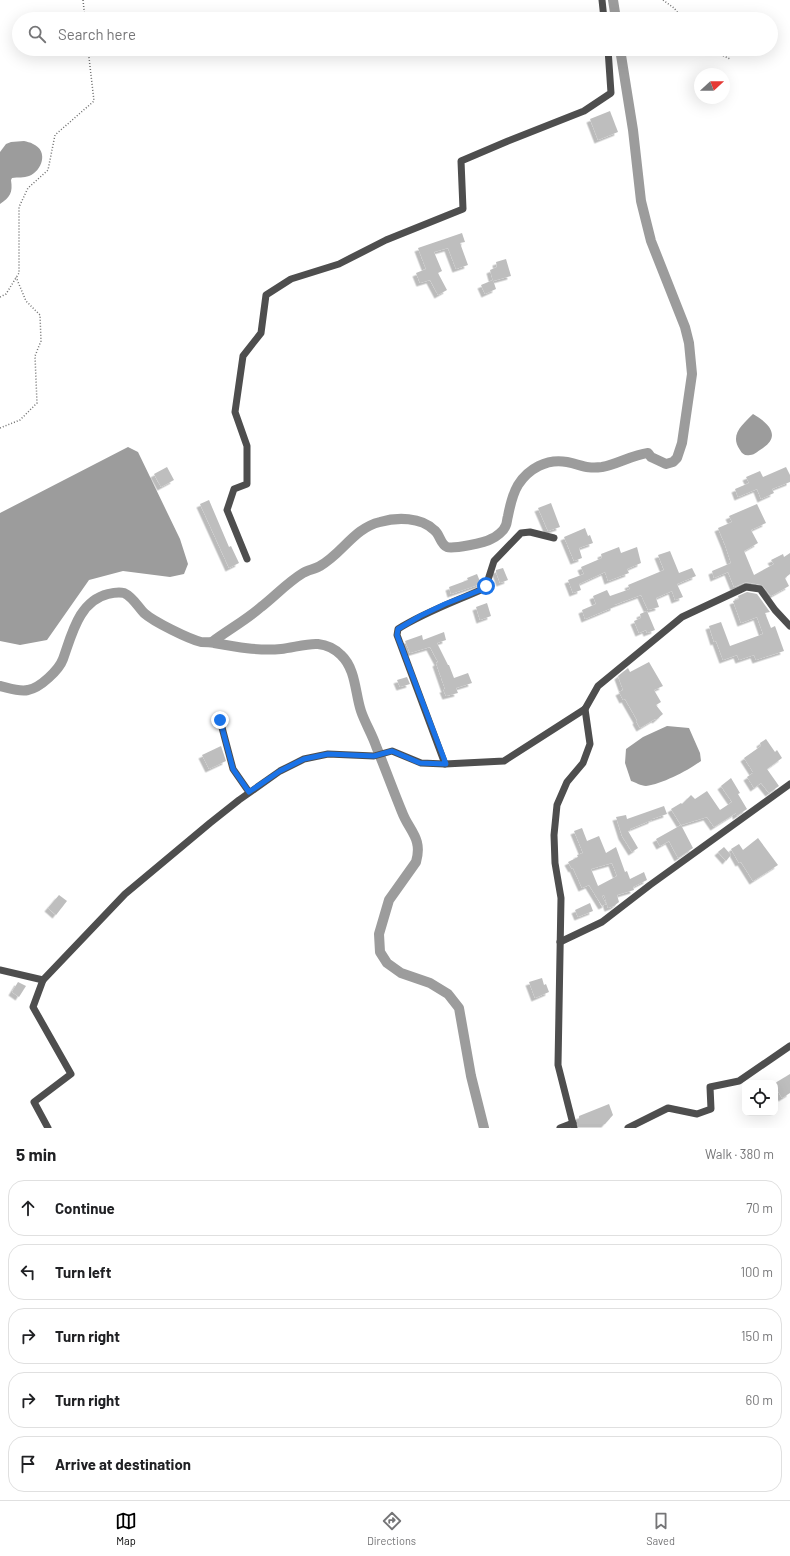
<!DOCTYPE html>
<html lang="en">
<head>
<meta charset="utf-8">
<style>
	body { margin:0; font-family:Barlow,sans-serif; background:#f6f6f6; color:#202124 }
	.controls { position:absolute; right:12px; bottom:12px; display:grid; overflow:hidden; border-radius:8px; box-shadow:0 4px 16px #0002 }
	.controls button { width:36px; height:36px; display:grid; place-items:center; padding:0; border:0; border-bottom:1px solid #e0e0e0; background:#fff; color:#202124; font:20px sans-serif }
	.compass { position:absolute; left:694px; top:68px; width:36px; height:36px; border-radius:50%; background:#fff; box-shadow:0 4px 16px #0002; rotate:69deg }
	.stop { position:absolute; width:12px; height:12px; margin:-9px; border:3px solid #1a73e8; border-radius:50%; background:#fff }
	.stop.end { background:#1a73e8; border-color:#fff; box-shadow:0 1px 4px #0008 }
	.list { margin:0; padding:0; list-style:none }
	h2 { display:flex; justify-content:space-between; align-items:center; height:52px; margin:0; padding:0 16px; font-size:17px }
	h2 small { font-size:13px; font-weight:400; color:#757577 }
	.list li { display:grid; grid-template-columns:26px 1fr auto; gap:12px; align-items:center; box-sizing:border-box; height:56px; margin:0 8px 8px; padding:0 8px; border:1px solid #e0e0e0; border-radius:16px }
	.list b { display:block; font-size:15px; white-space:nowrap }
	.list em { font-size:13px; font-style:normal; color:#757577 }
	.icon { flex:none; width:22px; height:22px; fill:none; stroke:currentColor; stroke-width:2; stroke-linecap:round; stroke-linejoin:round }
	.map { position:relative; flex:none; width:790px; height:1128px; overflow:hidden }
	.search { position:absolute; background:#fff; box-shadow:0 4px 16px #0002; left:12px; right:12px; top:12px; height:44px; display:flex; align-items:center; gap:10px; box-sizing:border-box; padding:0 14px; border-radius:22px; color:#757577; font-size:15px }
	.sheet { height:372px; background:#fff }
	nav { display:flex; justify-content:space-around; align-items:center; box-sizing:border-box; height:56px; border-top:1px solid #e0e0e0; background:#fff; font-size:11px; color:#757577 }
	nav a { display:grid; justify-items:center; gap:2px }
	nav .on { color:#000 }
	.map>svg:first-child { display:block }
	.water { fill:#9c9c9c }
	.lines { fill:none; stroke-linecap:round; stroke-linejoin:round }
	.canal { stroke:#9c9c9c; stroke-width:10 }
	.building { fill:#bebebe; fill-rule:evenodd; filter:url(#shadow) }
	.path { stroke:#707070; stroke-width:1.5; stroke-dasharray:1 2; stroke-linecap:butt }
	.street { stroke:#4e4e4e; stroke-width:7 }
	.route { stroke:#1a73e8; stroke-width:5 }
</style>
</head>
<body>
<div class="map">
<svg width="790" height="1128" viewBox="0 0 790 1128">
	<defs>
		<filter id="shadow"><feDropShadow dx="-3.5" dy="3.5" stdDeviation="0" flood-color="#0004"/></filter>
	</defs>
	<rect width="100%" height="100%" fill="#fff"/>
	<!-- water -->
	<g class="water">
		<path d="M24 141C27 142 30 142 33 144 49 151 42 171 29 176 24 178 18 177 12 178L11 180C13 193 10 197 0 204V152L6 144 11 142Z"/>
		<path d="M753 414C767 422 782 435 763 448 759 450 755 455 750 455 745 456 742 454 740 450 729 435 743 424 753 414Z"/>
		<polygon points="128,447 138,452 180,539 188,564 184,574 170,577 123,571 89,580 47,640 20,645 0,641 0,513"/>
		<path d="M667 726 689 728 700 753 701 761C687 771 662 784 646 786 641 786 635 782 631 781L625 763 626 749 643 737Z"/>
	</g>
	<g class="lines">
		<!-- canal -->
		<g class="canal">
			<polyline points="613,0 616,19"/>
			<path d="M212 642C228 630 246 620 261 607 275 596 288 582 303 573 308 570 315 569 320 566 342 554 354 528 380 522 397 517 421 517 434 530 440 534 440 544 447 547 453 549 485 543 491 539 496 537 504 531 506 525 507 523 507 519 508 516 510 506 512 495 518 485 528 469 547 458 567 462 582 465 586 469 602 467 618 464 632 455 648 453L651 457 666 464 673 462 677 458 682 443 692 374 689 343 685 327 651 241 641 201 633 130 620 49"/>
			<path d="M0 686C9 688 19 692 28 690 40 688 59 670 63 659 72 634 79 601 108 594 112 593 120 592 124 593 133 597 138 607 144 613 154 622 189 639 201 642 206 642 210 642 214 643 236 647 258 651 281 649 292 648 308 643 318 644 327 645 335 649 341 655 356 669 355 693 361 711 365 723 372 734 376 746 385 768 393 790 402 812 409 831 423 838 416 862L389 900 379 934 380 952 387 963 401 973 430 983 448 994 459 1008 471 1076 484 1128"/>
		</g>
	</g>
	<!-- building -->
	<g class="building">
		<polygon points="610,111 618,132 598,140 590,119"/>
		<polygon points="462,233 465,242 460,243 468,265 456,269 448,248 434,252 442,271 438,273 447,290 438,295 430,280 420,283 416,273 426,269 418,248"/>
		<polygon points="506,259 511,276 493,281 490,270 497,267 496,262"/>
		<polygon points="493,280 496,289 485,294 481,285"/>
		<polygon points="167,467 174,480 161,487 154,474"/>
		<polygon points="786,467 790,475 790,482 772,489 774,493 761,499 757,489 738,497 735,489 749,483 746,477 760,471 763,477"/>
		<polygon points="209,500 229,547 231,546 239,563 229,568 200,504"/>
		<polygon points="551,503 560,527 548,531 538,508"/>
		<polygon points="757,504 766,523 751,530 758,543 744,551 754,575 774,564 771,560 783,554 784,557 790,553 790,574 785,578 789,586 771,596 762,585 746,582 734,587 728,572 714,578 712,571 731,563 725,545 718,528 732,522 729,516"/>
		<polygon points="585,528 588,536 590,535 593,543 579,548 582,558 574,561 564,537"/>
		<polygon points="619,547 621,553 637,547 641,563 627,569 629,573 608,581 605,572 579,584 581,590 573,593 568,580 584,574 581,567 602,558 601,554"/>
		<polygon points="670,551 679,573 692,568 696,576 677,584 683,597 675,600 672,591 656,598 659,607 648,610 641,595 614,605 614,607 585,619 582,610 596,604 593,596 607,590 610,596 630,589 628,585 664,570 658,555"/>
		<polygon points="503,568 508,580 500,583 496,572 496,570"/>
		<polygon points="477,574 481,584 451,594 449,587 468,580 467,578"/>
		<polygon points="747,592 757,594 770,612 765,613 771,628 775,626 784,651 756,660 754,655 739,660 737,655 723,660 716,641 714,642 709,626 721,622 730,646 763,634 757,617 741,623 733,601 739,599 738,596"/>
		<polygon points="487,603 491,616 480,620 476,607"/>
		<polygon points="647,611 655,630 647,633 646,630 639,633 634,621 641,618 640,614"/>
		<polygon points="444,632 446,640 437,643 448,665 449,665 454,678 468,673 472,683 456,688 458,693 446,696 443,689 445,689 436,663 438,662 430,647 410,653 405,641 422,635 423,640"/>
		<polygon points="649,662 663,686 654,690 661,702 656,705 663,714 656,720 655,719 640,728 636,721 637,720 625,699 623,700 619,692 623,690 618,676 628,668 630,672"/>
		<polygon points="407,677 410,684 400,687 397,680"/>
		<polygon points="766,739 775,752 777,750 782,758 767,769 779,786 769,793 761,783 754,788 747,777 753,773 753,772 744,758 761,746 760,743"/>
		<polygon points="221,746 226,761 209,769 202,755"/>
		<polygon points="731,778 740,793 738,794 747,809 738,815 736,816 736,813 714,827 707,817 681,825 671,809 681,803 682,804 691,795 695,799 707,791 720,810 732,802 721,786"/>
		<polygon points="664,806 667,814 652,819 652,820 630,829 631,830 628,831 638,848 632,852 622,836 616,817 626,815 627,819"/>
		<polygon points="681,825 693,848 678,858 669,841 660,846 656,839"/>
		<path d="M582 828 587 841 599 836 606 853 616 847 625 872 627 871 630 879 644 872 647 880 633 887 634 890 617 895 619 902 614 906 608 908 604 895 602 896 606 904 602 906 589 885 582 888 573 868 572 869 568 862 578 857 577 855 583 853 574 831ZM612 863 617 876 598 886 591 869Z"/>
		<polygon points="758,838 778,865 753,881 741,862 739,863 731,849 739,844 743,850"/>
		<polygon points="724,847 731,855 726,861 718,852"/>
		<polygon points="59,895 67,901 56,915 48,908"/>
		<polygon points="590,903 593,911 578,917 575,910"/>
		<polygon points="542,978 544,985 546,984 549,992 535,998 529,982"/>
		<polygon points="18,982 26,986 19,997 12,992"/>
		<polygon points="790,1074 790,1093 782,1098 775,1086 775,1083"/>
		<polygon points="609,1104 613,1115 605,1124 579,1124 579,1116"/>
	</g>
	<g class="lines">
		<!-- path -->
		<g class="path">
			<polyline points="83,0 85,19"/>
			<polyline points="663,0 674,8 683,19"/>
			<polyline points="717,49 722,55 730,59"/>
			<polyline points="0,297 6,294 19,273 19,207 28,188 48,170 55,135 94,101 88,49"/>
			<polyline points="0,428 20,420 37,403 35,356 41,341 40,315 26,301 16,277"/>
		</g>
		<!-- street -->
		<g class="street">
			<polyline points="602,0 604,19"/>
			<polyline points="247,559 227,510 234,489 247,484 247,446 235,412 243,356 261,333 266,295 291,279 339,264 386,240 463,209 461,161 508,141 584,111 611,93 608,49"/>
			<polyline points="220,720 233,769 249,792"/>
			<path d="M445 764 397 635 398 629C425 612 454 602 483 589L486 586 494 561 521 533 530 532 554 538"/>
			<polyline points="560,942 602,922 650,885 790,784"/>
			<polyline points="0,970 43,980 125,894 210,823 239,800 280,771 304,759 328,754 374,756 392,751 421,763 445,764 504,761 585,709 598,686 682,617 746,587 760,589 775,610 790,626"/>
			<polyline points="43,980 33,1007 71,1074 34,1102 48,1128"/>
			<polyline points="560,1128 573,1123"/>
			<polyline points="574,1128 558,1065 561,898 555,863 554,835 557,805 567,782 583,763 590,744 585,709"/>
			<polyline points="628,1128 668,1108 697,1114 711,1109 710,1087 739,1081 790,1046"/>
		</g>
	</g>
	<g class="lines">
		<!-- route -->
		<polyline class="route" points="220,720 233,769 249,792 280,771 304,759 328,754 374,756 392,751 420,763 446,764 397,635 398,629 420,616 445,604 483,589 486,586"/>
	</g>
</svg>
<div class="controls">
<button><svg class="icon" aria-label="locate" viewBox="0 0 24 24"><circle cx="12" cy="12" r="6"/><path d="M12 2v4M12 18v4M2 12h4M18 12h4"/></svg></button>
</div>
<svg class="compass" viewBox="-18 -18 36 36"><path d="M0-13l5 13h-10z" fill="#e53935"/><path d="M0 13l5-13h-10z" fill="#757577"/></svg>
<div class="stop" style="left:486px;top:586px"></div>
<div class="stop end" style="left:220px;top:720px"></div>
<div class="search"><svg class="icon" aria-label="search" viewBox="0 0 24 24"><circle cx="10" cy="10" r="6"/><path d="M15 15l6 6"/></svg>Search here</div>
</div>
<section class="sheet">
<h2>5 min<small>Walk · 380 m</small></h2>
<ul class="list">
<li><svg class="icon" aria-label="ahead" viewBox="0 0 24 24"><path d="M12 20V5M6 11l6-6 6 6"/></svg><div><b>Continue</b></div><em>70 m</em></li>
<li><svg class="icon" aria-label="left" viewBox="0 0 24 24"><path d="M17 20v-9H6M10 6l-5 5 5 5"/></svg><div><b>Turn left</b></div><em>100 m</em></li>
<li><svg class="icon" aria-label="right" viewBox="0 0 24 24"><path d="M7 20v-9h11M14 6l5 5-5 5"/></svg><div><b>Turn right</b></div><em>150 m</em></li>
<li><svg class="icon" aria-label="right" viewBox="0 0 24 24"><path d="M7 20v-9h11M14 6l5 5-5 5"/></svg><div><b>Turn right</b></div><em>60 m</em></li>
<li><svg class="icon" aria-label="arrive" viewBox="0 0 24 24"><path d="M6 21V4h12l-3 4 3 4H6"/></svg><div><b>Arrive at destination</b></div></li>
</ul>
</section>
<nav>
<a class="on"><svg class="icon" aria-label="map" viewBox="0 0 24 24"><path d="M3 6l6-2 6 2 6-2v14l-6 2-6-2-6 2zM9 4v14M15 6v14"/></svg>Map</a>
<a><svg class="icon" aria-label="directions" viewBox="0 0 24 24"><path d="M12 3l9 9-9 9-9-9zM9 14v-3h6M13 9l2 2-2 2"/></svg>Directions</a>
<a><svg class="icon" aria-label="saved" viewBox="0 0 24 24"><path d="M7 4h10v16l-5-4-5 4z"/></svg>Saved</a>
</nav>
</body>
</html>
